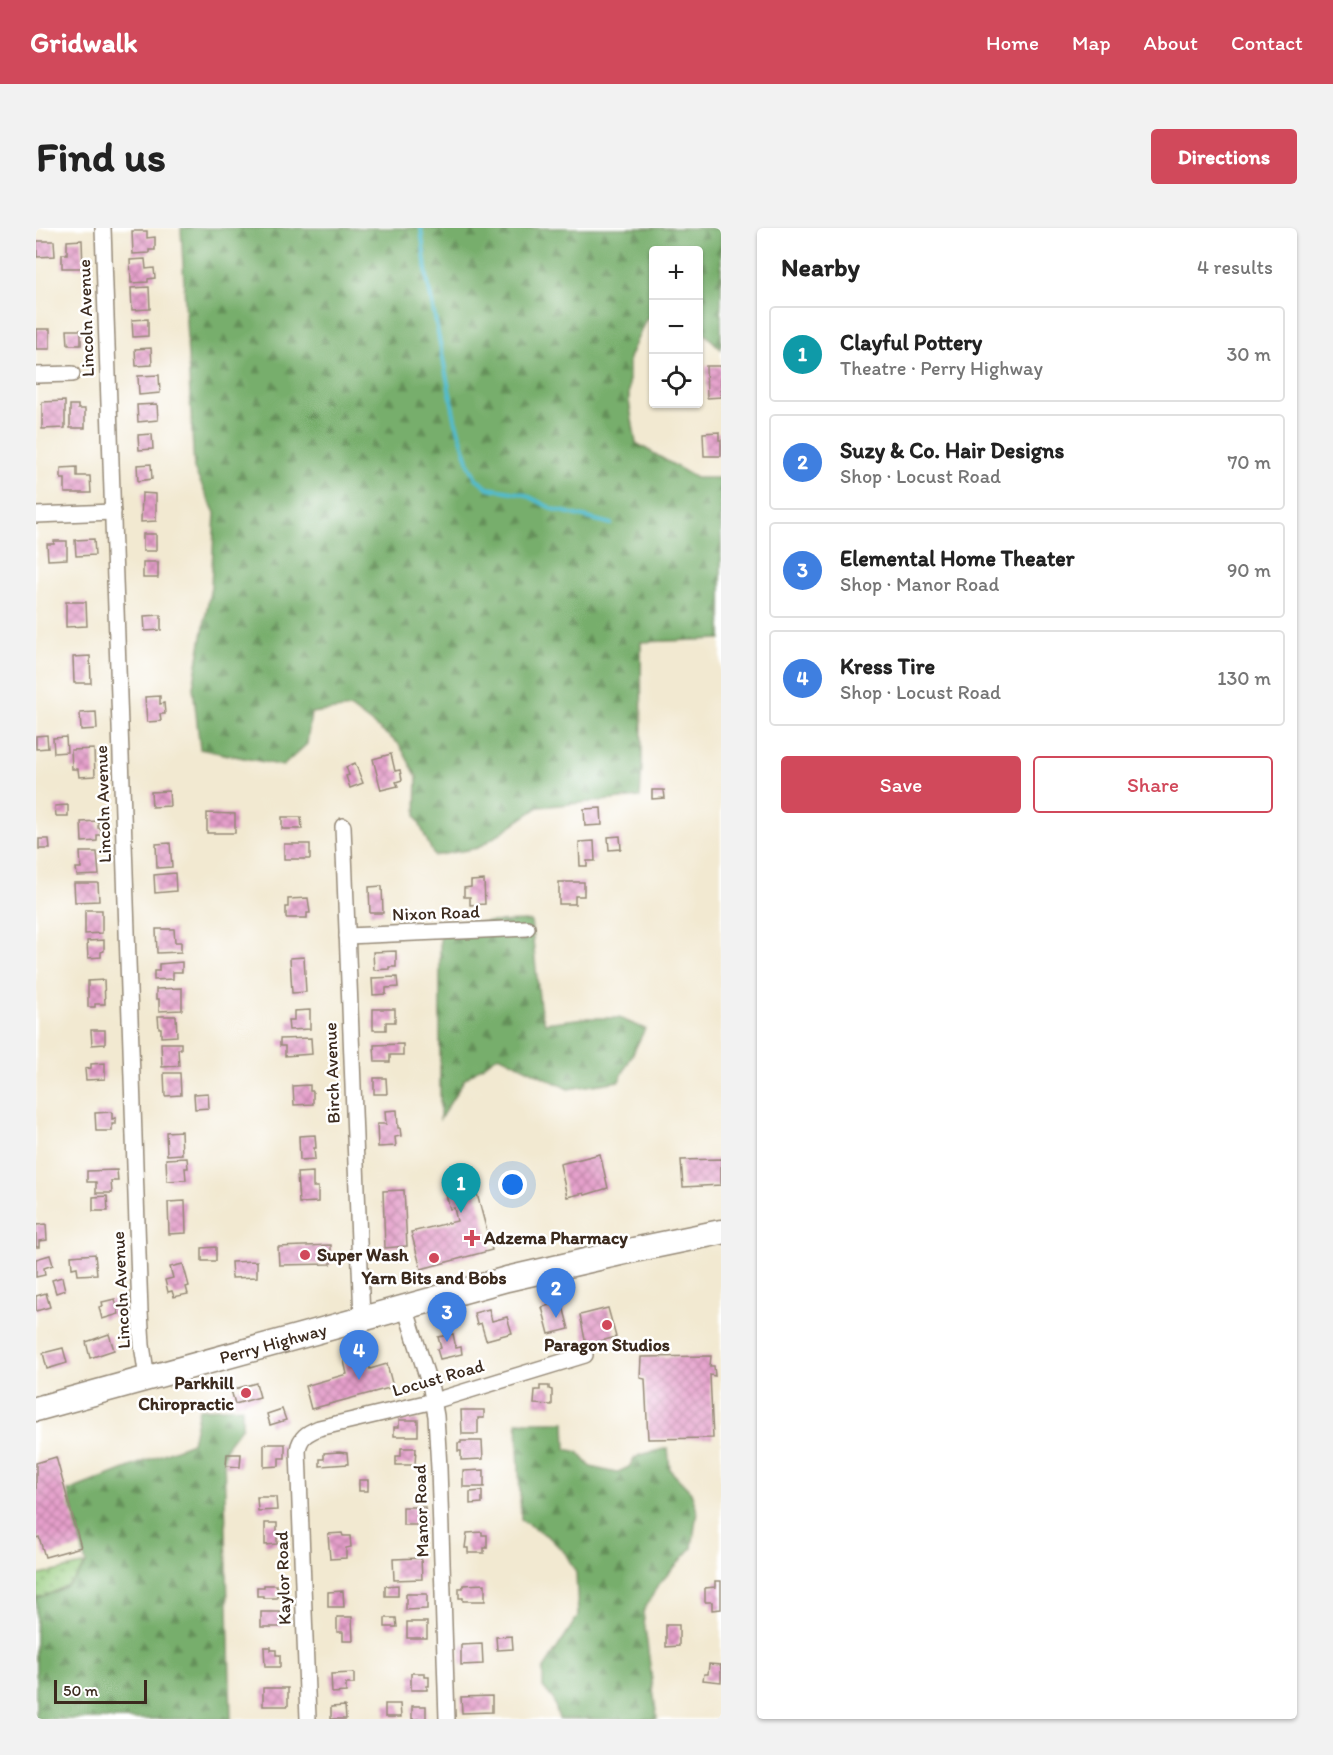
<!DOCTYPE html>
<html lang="en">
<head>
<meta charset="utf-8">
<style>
	body { margin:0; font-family:Itim,sans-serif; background:#f2f2f2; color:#222 }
	.controls { position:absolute; right:18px; top:18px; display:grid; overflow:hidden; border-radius:6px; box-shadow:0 2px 4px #0004 }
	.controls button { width:54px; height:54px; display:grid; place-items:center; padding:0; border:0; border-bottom:2px solid #e0e0e0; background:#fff; color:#222; font:30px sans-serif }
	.scale { position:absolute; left:18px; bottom:15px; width:93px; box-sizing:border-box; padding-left:6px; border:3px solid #3b2a1e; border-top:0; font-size:16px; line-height:21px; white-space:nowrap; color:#3b2a1e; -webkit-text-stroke:4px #fff; paint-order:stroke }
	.you { position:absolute; left:477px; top:957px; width:21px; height:21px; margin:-15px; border:4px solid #fff; border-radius:50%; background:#1a73e8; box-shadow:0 0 0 9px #1a73e833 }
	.badge { display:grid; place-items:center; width:39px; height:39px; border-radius:50%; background:#d1495b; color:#fff; font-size:20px; font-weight:700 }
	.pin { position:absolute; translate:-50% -50px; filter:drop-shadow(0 2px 3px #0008) }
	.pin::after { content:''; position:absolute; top:32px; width:21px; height:18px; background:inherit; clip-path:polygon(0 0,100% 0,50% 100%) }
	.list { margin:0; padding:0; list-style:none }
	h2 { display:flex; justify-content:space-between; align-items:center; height:78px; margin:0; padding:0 24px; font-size:26px }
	h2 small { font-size:20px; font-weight:400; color:#767676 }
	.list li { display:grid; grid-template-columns:39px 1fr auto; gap:18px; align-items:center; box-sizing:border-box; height:96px; margin:0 12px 12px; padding:0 12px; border:2px solid #e0e0e0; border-radius:6px }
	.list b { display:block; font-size:22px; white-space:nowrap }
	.list p { margin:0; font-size:20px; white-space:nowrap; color:#767676 }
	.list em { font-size:20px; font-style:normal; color:#767676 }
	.actions { display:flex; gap:12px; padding:18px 24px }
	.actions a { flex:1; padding:14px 0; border:2px solid #d1495b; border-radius:6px; text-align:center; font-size:21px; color:#d1495b }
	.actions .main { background:#d1495b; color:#fff }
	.icon { flex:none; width:33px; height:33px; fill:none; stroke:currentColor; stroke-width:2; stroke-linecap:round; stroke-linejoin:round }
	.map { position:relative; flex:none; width:685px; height:1491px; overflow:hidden; border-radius:6px }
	header { display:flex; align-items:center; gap:36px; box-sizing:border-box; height:84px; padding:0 30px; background:#d1495b; color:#fff }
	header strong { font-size:28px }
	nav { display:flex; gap:33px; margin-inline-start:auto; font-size:21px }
	.intro { display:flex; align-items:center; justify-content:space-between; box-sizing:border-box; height:144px; padding:0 36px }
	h1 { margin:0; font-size:42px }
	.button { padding:15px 27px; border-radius:6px; background:#d1495b; color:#fff; font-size:21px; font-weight:700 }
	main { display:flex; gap:36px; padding:0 36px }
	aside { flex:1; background:#fff; border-radius:6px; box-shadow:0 2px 4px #0004 }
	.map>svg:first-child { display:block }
	.grass { fill:url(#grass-dots); stroke:#687a4d; stroke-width:1.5 }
	.forest { fill:url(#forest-firs); stroke:#596c45; stroke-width:1.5 }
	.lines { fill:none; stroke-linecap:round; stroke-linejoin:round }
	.stream { stroke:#51bbcd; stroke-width:4 }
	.building { fill:url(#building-cross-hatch) }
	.street-casing { stroke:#968a78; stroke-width:18 }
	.primary-casing { stroke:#968a78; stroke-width:27 }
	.street { stroke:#fff; stroke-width:15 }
	.primary { stroke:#fff; stroke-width:24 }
	.poi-dot { fill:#d1495b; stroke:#fff; stroke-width:2 }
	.labels { text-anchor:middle; stroke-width:5; stroke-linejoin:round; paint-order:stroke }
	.street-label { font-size:18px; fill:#3b2a1e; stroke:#fff }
	.poi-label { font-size:18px; font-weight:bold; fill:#3b2a1e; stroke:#fff; text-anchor:start }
</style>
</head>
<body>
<header>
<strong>Gridwalk</strong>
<nav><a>Home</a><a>Map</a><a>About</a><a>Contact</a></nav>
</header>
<div class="intro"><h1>Find us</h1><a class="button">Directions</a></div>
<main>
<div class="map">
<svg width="685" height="1491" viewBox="0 0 685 1491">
	<defs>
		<pattern id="grass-dots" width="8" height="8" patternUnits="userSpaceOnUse" patternTransform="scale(1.5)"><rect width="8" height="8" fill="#94ca7c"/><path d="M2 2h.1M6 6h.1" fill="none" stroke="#7aa465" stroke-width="1.8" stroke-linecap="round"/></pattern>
		<pattern id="forest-firs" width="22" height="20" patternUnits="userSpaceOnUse" patternTransform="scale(1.5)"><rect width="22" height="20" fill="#77ae6c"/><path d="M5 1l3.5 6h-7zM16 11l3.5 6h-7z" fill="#638e58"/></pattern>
		<pattern id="building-cross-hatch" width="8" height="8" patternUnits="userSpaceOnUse" patternTransform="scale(1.5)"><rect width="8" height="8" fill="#e59fcb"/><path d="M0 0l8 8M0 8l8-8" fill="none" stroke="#bb82a4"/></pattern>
	</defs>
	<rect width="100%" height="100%" fill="#fff"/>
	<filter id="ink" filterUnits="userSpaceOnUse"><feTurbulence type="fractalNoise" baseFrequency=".0167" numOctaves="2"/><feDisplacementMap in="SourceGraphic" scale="12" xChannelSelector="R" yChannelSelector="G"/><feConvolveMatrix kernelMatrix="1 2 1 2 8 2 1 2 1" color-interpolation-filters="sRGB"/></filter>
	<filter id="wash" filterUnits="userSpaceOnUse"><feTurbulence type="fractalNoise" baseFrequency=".008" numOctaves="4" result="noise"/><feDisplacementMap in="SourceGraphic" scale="24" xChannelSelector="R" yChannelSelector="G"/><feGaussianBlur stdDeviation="1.35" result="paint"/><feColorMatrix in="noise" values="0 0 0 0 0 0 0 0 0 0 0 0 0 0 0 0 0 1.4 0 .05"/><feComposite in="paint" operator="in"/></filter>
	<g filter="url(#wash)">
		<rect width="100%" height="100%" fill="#f2e9d1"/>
		<!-- grass -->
		<polygon class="grass" points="50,1336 37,1354 14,1366 0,1370 0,1348"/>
		<!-- forest -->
		<g class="forest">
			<polygon points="145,0 685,0 685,121 663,100 662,22 618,22 617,91 610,91 593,130 593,173 600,215 660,250 685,250 685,411 605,414 606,537 604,569 503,579 442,620 398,628 380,588 381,549 363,516 315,480 275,485 271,516 247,538 164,521 157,459 175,358 179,285 158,241"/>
			<polygon points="495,693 504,779 509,795 549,790 583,790 609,801 583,853 532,861 463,827 429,851 404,891 404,695"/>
			<path d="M206 1179V1198L192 1216 188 1229 195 1491H0V1370C26 1363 35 1358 50 1336L32 1263 156 1215 163 1181Z"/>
			<polygon points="481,1194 529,1194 530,1221 542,1224 555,1239 580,1245 593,1239 599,1230 604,1227 632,1220 634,1242 655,1264 661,1283 656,1320 623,1356 607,1384 621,1491 523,1491 517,1471 507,1459 507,1442 542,1388 540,1345 529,1325 513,1309 485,1292"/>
		</g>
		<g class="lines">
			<!-- stream -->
			<polyline class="stream" points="385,0 391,50 419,191 434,239 440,250 452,260 488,266 517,281 575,296"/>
		</g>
		<g id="blocks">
			<!-- building -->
			<g class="building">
				<polygon points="96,3 111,3 111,10 119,9 119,22 113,22 113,25 97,26"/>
				<polygon points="46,12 47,40 26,40 26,26 31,26 31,13"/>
				<polygon points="1,13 18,13 19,28 1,29"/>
				<polygon points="109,31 110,41 118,40 119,50 112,51 112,54 95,55 94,32"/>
				<polygon points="113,59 114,81 96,82 95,60"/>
				<polygon points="112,91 112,108 97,109 96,92"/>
				<rect x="0" y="101" width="14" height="20"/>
				<polygon points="31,102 45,102 45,117 32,117"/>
				<polygon points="115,120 116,137 100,138 99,121"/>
				<polygon points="670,138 685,138 685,169 671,170"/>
				<polygon points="123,147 124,165 103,167 102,148"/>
				<polygon points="29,173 29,200 6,201 6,174"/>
				<polygon points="121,176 122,192 102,194 101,177"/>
				<polygon points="34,177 42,177 42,181 49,181 49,200 34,200"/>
				<polygon points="683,204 683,212 685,212 685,228 668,228 667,205"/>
				<polygon points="116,206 117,221 103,222 102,207"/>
				<polygon points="115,236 116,251 102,253 101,237"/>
				<polygon points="41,239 41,248 54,248 55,265 29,265 29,251 25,251 25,240"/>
				<polygon points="106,265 120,266 120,293 105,294"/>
				<rect x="107" y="306" width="13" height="17"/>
				<polygon points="58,311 59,327 40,328 39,312"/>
				<polygon points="18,313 31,313 31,331 12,332 11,316 18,316"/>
				<rect x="107" y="334" width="15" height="16"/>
				<polygon points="30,374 50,374 51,398 30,399"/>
				<polygon points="125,387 125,402 109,403 108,388"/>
				<polygon points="54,428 55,455 38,455 37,429"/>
				<polygon points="124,468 124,476 128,475 129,486 124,486 125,493 111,494 109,469"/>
				<polygon points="60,484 61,501 45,502 44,485"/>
				<polygon points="11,507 12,520 0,521 0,508"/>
				<polygon points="30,509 31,524 18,525 17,510"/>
				<polygon points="58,521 59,548 43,549 42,541 36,541 35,522"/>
				<polygon points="355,526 359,543 364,542 366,552 360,554 362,558 345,562 337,531"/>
				<polygon points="319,535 327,555 314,560 310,548 313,547 310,539"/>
				<polygon points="616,562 628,562 629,570 616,571"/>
				<polygon points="133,563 134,578 116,579 115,564"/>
				<polygon points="32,577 32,588 20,588 19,578"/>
				<polygon points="565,580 566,597 549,598 548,581"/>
				<polygon points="171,585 199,586 199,605 171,605"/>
				<polygon points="246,589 265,589 266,601 246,601"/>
				<polygon points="62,593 62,600 65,600 65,607 61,607 61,613 46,614 45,594"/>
				<polygon points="584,608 585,621 573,622 572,609"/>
				<polygon points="3,611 13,611 14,621 3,621"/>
				<polygon points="558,613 559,633 551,633 551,638 544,638 543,614"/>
				<polygon points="134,615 136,639 121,640 120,616"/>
				<rect x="248" y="616" width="26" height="15"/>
				<polygon points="44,624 61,624 63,647 41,648 40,640 45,640"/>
				<polygon points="139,645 140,663 119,665 118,647"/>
				<polygon points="448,652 449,676 434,677 434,669 428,669 428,660 435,659 435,653"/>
				<polygon points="523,654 548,654 548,668 539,668 539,676 523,676"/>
				<polygon points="38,655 62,655 63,673 39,674"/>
				<polygon points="346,658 347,685 334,685 333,659"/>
				<polygon points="272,670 274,685 271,685 271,690 250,690 250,679 252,679 252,671"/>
				<polygon points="49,682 66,682 66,705 49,706"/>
				<polygon points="120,701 138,701 139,714 145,714 145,724 121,725"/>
				<polygon points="68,712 68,723 65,724 65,729 52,730 51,713"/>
				<polygon points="360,723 360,739 353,739 353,741 338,742 337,724"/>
				<polygon points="268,729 270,764 256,765 254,730"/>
				<polygon points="146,734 146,744 137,744 137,751 118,752 118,743 123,743 123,736"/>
				<polygon points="361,749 362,759 350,760 350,766 337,767 336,750"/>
				<polygon points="68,752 69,776 59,776 59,779 52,779 52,753"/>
				<polygon points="146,760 146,782 123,783 123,771 120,771 120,761"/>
				<polygon points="337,781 359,781 359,794 350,794 350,802 337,802"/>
				<polygon points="274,782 274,801 253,802 252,792 258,792 258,783"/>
				<polygon points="122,788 140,788 141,808 125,809 125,800 123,800"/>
				<polygon points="55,802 69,802 69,816 56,817"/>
				<polygon points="275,810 276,826 249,828 249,818 244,818 244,811"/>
				<polygon points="125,815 145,815 145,821 142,821 143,838 126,839"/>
				<polygon points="367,816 367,827 354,827 354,834 339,834 338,817"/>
				<polygon points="69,835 69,851 50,852 49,841 55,840 55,836"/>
				<polygon points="128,845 144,845 145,867 129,868"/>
				<polygon points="338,850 350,850 351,866 338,866"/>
				<polygon points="274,857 274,863 277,863 277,876 258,877 257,858"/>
				<polygon points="172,865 173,880 159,881 158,866"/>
				<polygon points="361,882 362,900 364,900 365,908 359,909 360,918 342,919 341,896 350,896 349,883"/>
				<polygon points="76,884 76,891 80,890 80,896 76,896 76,903 60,903 59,885"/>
				<polygon points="145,903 146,926 131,927 130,904"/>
				<polygon points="279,907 280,920 278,920 279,931 264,932 263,908"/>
				<polygon points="564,926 572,960 549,967 548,965 531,969 524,936"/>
				<polygon points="151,930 152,940 149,940 150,952 131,953 130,931"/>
				<polygon points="685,931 685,957 647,959 645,932"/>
				<polygon points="81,942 82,953 75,953 76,965 60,965 60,954 51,954 51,943"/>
				<polygon points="277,944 277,959 282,959 282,974 263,975 261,945"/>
				<polygon points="436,947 456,1022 385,1041 375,1004 421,993 418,980 414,981 410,967 414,966 411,954"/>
				<polygon points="368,962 371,1018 349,1020 347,963"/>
				<polygon points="71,968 72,983 57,983 57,969"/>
				<polygon points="149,973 150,1005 133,1006 132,974"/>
				<polygon points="10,996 11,1012 3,1013 3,1019 0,1019 0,997"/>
				<polygon points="295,1017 295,1036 243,1037 242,1019"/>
				<polygon points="180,1019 180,1033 166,1033 166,1020"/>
				<polygon points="59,1026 61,1046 42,1047 41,1039 36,1040 35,1028"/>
				<polygon points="14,1027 17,1037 8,1040 9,1047 0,1049 0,1031"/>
				<polygon points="221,1033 221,1049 196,1050 195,1034"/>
				<polygon points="147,1036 153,1058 150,1059 152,1066 138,1069 136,1063 132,1064 129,1052 137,1050 134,1039"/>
				<polygon points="26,1049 29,1062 20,1065 16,1052"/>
				<polygon points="10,1065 14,1079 0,1083 0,1068"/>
				<polygon points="79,1071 83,1086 66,1091 63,1079 67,1078 66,1074"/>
				<polygon points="526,1074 533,1101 513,1106 506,1079"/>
				<polygon points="572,1080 580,1109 550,1117 544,1087"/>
				<polygon points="453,1081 456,1093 471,1089 476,1105 450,1112 445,1095 441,1097 438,1085"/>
				<polygon points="73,1106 78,1122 54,1130 50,1114"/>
				<polygon points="417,1106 420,1120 425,1119 426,1126 404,1131 401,1121 405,1120 402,1109"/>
				<polygon points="27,1120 31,1135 11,1141 7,1125"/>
				<polygon points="331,1127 334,1141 351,1136 357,1159 275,1181 269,1158 311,1146 308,1133"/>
				<polygon points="675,1128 674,1138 678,1138 679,1148 674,1147 677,1210 612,1211 609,1151 604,1150 605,1129"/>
				<polygon points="220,1155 224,1169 199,1176 195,1162"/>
				<polygon points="504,1158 513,1158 513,1161 516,1162 516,1177 498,1176 499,1162 504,1162"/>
				<polygon points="246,1181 250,1192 234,1197 231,1186"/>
				<polygon points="425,1182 448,1182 448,1190 442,1190 442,1206 426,1206"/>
				<polygon points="363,1192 382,1192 382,1208 358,1208 358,1199 363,1199"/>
				<polygon points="425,1213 446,1213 447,1231 425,1232 425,1223 422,1223 422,1215 425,1215"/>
				<polygon points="228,1216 249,1216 249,1230 243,1230 243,1238 228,1239"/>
				<polygon points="365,1220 380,1220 379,1237 360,1237 360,1228 365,1228"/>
				<polygon points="303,1224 311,1225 312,1236 284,1238 284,1231 288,1231 288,1225"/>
				<polygon points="191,1226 205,1226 204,1239 190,1238"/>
				<polygon points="20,1229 45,1319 9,1329 3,1309 0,1310 0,1235"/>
				<polygon points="448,1242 448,1259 427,1259 427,1243"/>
				<rect x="323" y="1252" width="9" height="11"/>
				<polygon points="446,1263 446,1275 434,1276 434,1264"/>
				<polygon points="221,1269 240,1269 241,1282 222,1283"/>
				<rect x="367" y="1279" width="22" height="18"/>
				<polygon points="229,1295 241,1295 241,1316 229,1317"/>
				<polygon points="446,1304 446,1307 451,1307 451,1320 448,1320 448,1325 432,1325 432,1320 429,1320 431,1305"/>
				<polygon points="306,1305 307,1308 314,1308 315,1319 310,1320 310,1330 294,1331 292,1306"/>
				<polygon points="385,1330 386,1351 358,1352 357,1331"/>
				<polygon points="679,1353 685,1353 685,1381 676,1382 676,1374 669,1374 669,1360 679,1359"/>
				<polygon points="449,1356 449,1373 427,1373 427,1370 423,1370 423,1360 427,1360 427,1357"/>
				<polygon points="228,1357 241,1357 241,1370 227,1370 227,1368 221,1368 221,1359 228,1359"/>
				<polygon points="362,1357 362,1368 349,1368 349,1358"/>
				<polygon points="307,1363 308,1379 292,1379 292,1364"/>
				<polygon points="370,1366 391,1366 391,1381 370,1382"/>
				<polygon points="225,1384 244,1384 245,1399 225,1399"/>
				<polygon points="301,1389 316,1389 317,1413 307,1413 307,1404 301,1404"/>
				<polygon points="349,1390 360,1390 361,1399 349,1399"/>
				<rect x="371" y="1394" width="20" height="16"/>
				<polygon points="630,1397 643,1397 643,1418 630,1419"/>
				<polygon points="476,1408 477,1421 461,1422 460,1409"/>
				<polygon points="446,1416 447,1436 425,1437 425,1417"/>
				<polygon points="228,1419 235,1419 235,1422 240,1422 240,1427 244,1427 244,1439 229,1439"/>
				<polygon points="673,1436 685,1437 685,1454 667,1452 668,1446 672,1446"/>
				<polygon points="318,1445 318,1456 310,1456 310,1464 296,1465 295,1446"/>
				<polygon points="375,1445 389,1445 389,1449 393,1449 393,1458 391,1458 391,1462 375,1462"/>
				<rect x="227" y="1460" width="25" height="18"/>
				<polygon points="456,1468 456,1484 426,1485 425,1469"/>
				<polygon points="349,1476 364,1476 365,1489 349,1489"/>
				<polygon points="309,1478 310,1491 295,1491 295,1479"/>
				<rect x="376" y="1478" width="14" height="13"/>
			</g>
		</g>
	</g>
	<g filter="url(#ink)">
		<use href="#blocks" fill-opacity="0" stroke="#968a78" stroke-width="1.5"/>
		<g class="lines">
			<!-- street casing -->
			<g class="street-casing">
				<g id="street">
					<polyline points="67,0 104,1084 106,1117 111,1150"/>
					<polyline points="0,147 36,146"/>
					<polyline points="0,287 77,284"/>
					<polyline points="307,598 326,1091"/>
					<polyline points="311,708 491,700"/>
					<polyline points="369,1079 395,1161 400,1188 403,1240 411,1491"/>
					<path d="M272 1491 262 1222C264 1209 271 1205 283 1200L398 1173 549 1127"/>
				</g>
			</g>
			<!-- primary casing -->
			<g class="primary-casing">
				<g id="primary">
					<path id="s1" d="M0 1181 471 1051 593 1023 685 1004"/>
				</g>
			</g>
			<!-- street -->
			<use href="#street" class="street"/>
			<!-- primary -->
			<use href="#primary" class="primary"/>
		</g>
	</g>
	<!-- markers -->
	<g class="poi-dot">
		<path d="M433 1001h6v6h6v6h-6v6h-6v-6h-6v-6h6z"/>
		<circle cx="269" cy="1027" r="6"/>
		<circle cx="398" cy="1030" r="6"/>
		<circle cx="571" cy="1097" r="6"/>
		<circle cx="210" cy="1165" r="6"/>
	</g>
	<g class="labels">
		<!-- street labels -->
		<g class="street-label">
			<text transform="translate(50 90) rotate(-92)" y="6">Lincoln Avenue</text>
			<text transform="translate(67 576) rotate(-92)" y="6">Lincoln Avenue</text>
			<text transform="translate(400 685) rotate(-2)" y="6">Nixon Road</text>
			<text transform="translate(296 845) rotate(-92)" y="6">Birch Avenue</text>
			<text transform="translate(85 1062) rotate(-93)" y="6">Lincoln Avenue</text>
			<text dy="6" stroke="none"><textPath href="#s1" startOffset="246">Perry Highway</textPath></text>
			<text transform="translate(402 1150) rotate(-16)" y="6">Locust Road</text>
			<text transform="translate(385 1283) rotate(-92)" y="6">Manor Road</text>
			<text transform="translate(247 1350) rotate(-92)" y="6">Kaylor Road</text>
		</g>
		<!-- poi labels -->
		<g class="poi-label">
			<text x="448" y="1016">Adzema Pharmacy</text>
			<text x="281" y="1033">Super Wash</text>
			<text x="398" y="1056" text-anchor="middle">Yarn Bits and Bobs</text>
			<text x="571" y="1123" text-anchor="middle">Paragon Studios</text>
			<text x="198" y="1161" text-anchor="end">Parkhill<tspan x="198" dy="21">Chiropractic</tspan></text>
		</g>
	</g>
</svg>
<div class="controls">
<button>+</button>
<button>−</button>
<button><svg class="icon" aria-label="locate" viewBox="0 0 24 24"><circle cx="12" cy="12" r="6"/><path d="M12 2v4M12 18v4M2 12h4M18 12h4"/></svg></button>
</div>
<div class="scale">50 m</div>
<div class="you"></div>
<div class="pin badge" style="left:425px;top:985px;background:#0f9aa8">1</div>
<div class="pin badge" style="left:520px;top:1090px;background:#3f7fe0">2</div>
<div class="pin badge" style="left:411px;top:1114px;background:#3f7fe0">3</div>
<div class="pin badge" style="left:323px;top:1152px;background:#3f7fe0">4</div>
</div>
<aside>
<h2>Nearby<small>4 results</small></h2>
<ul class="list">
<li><span class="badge" style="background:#0f9aa8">1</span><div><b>Clayful Pottery</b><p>Theatre · Perry Highway</p></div><em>30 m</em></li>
<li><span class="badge" style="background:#3f7fe0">2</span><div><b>Suzy &amp; Co. Hair Designs</b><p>Shop · Locust Road</p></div><em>70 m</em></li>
<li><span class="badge" style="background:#3f7fe0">3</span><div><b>Elemental Home Theater</b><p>Shop · Manor Road</p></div><em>90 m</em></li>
<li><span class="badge" style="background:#3f7fe0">4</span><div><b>Kress Tire</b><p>Shop · Locust Road</p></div><em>130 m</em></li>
</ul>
<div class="actions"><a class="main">Save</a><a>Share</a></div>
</aside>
</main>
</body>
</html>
